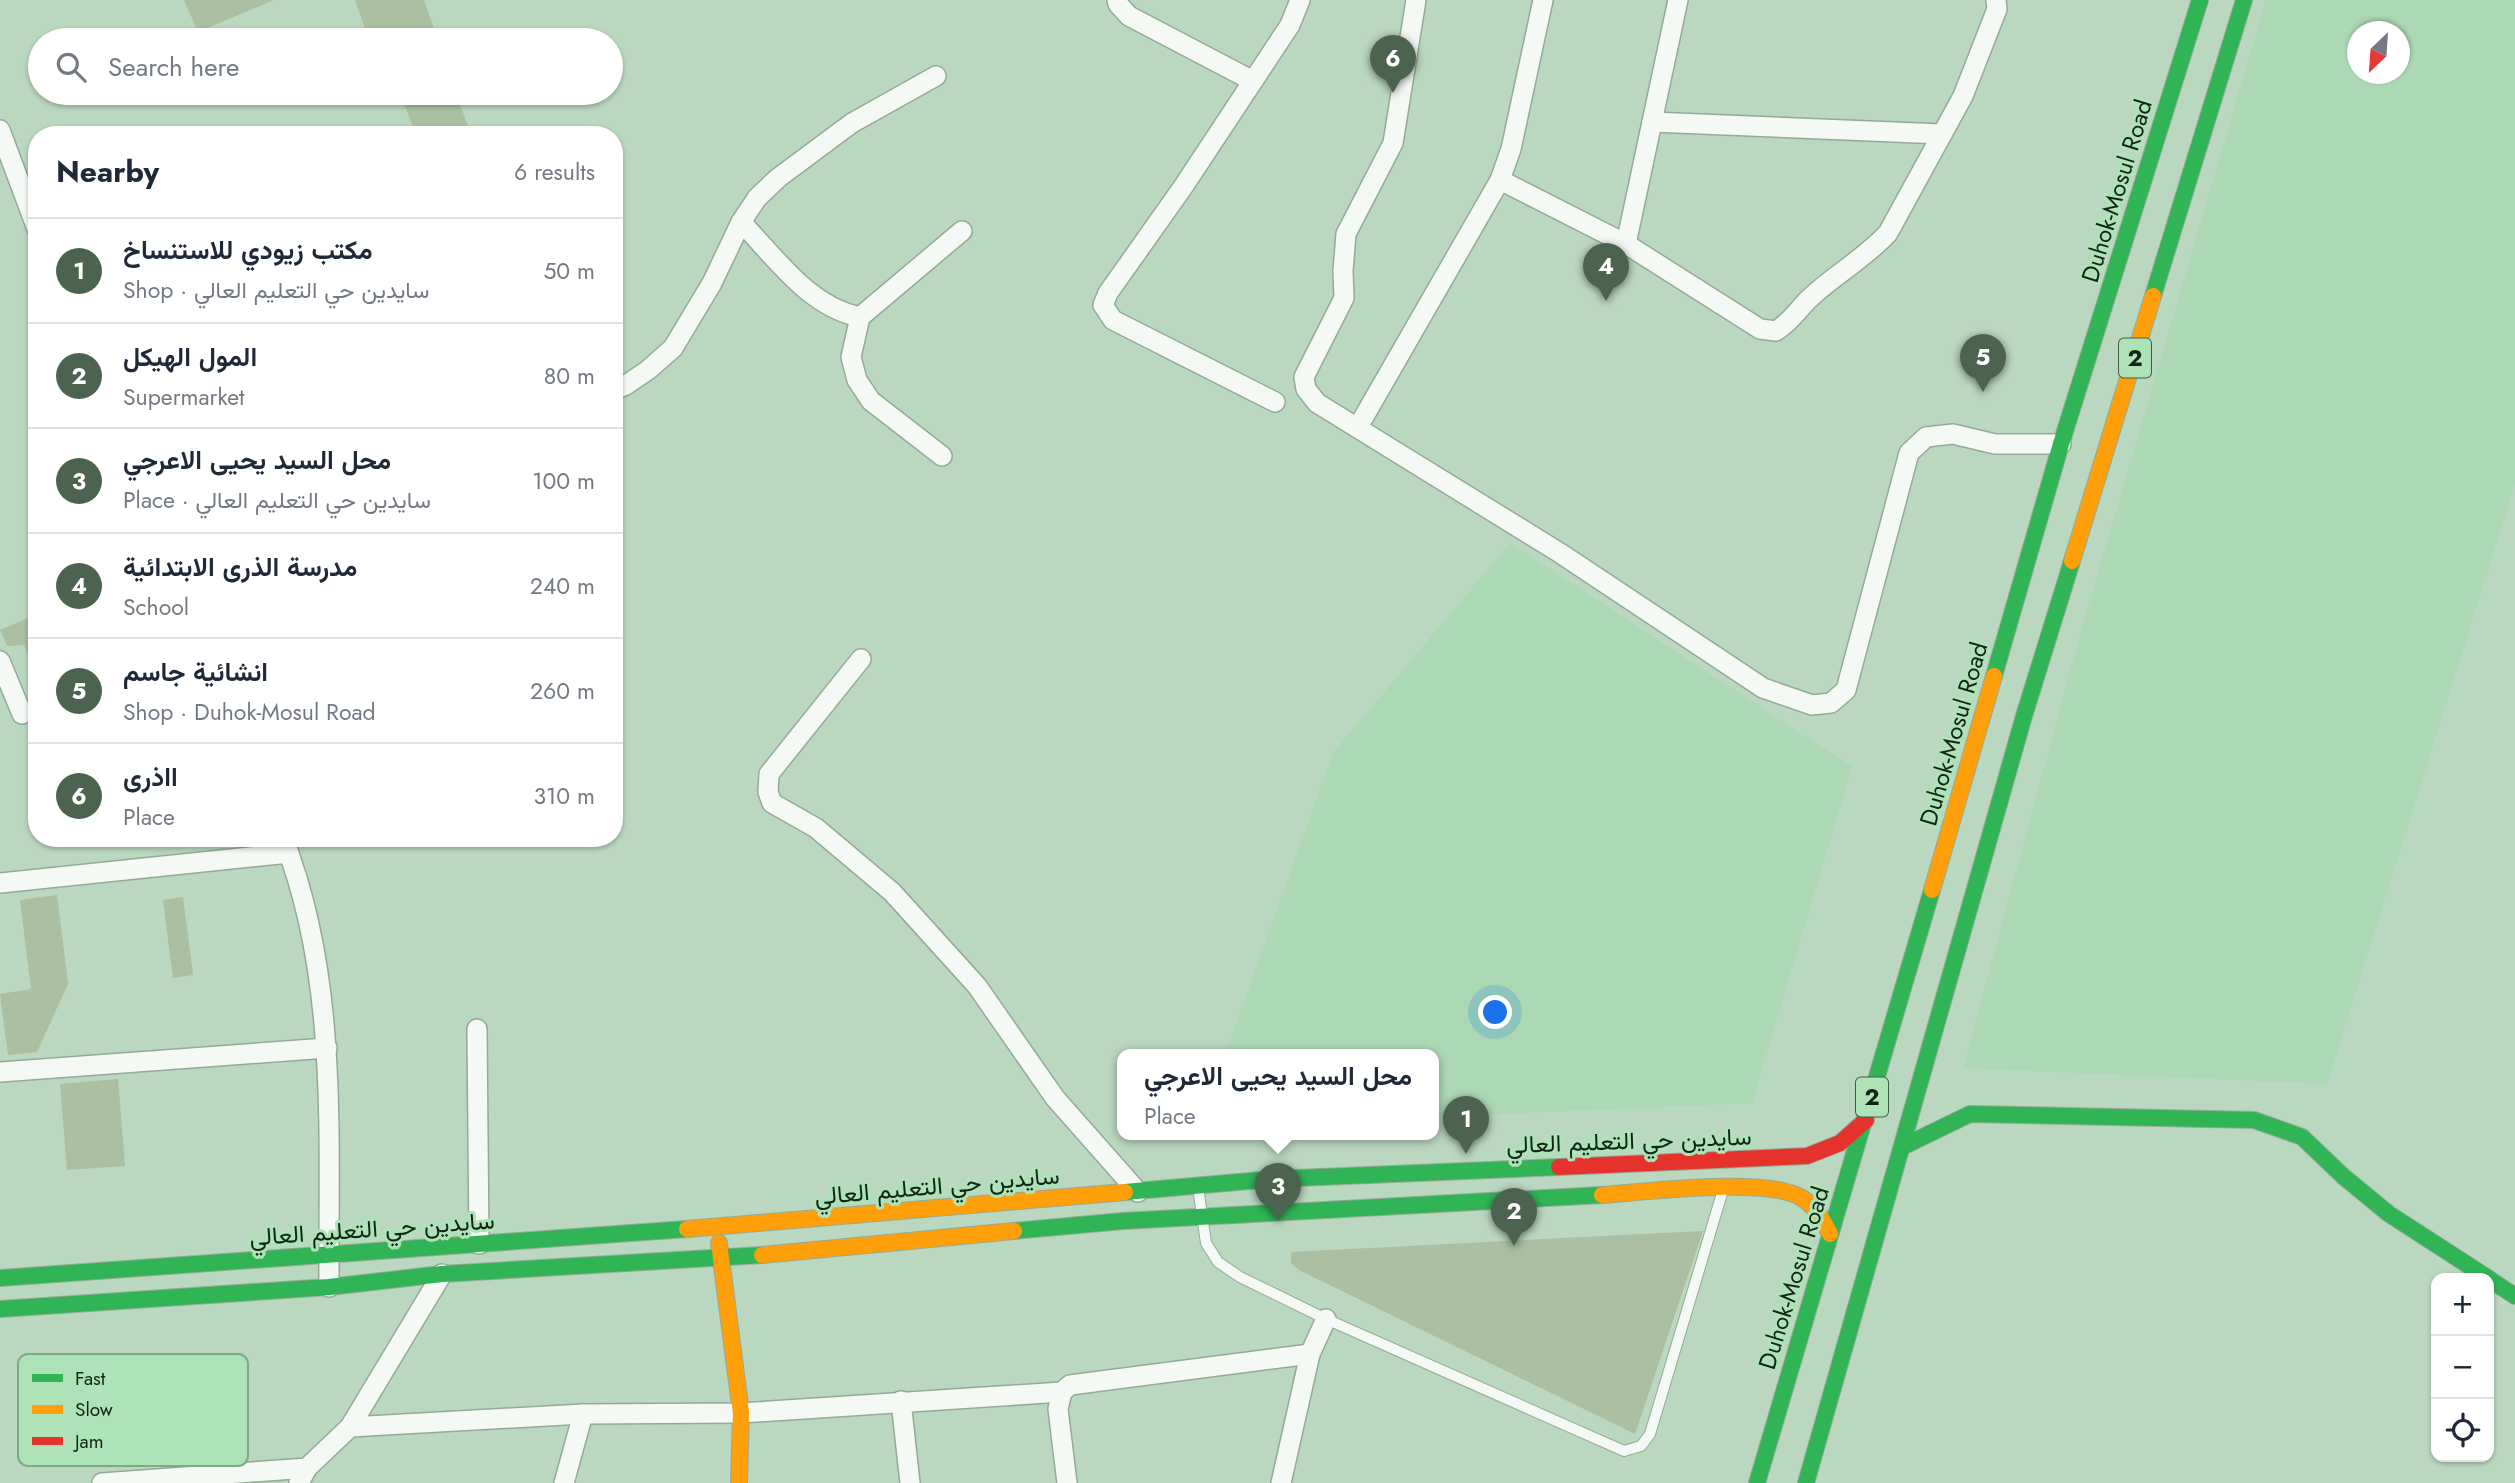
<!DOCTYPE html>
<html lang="en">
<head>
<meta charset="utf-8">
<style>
	body { margin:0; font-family:Jost,Vazirmatn,sans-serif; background:#f6f6f7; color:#1f2937 }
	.controls { position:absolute; right:21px; bottom:21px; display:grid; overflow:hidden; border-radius:14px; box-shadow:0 2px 5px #0004 }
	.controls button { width:63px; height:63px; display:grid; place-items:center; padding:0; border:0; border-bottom:2px solid #e0e1e3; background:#fff; color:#1f2937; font:35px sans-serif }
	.compass { position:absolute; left:2347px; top:21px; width:63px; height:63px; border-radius:50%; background:#fff; box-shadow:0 2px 5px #0004; rotate:205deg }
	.you { position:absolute; left:1496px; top:1013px; width:24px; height:24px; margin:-18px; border:5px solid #fff; border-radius:50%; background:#1a73e8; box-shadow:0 0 0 10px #1a73e833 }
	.badge { display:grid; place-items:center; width:46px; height:46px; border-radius:50%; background:#4c6350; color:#fff; font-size:23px; font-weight:700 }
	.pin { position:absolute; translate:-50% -58px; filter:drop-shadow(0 2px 4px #0008) }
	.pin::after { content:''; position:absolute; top:37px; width:24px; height:21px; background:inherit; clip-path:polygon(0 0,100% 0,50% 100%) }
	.popup { position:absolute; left:1117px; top:1049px; width:322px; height:91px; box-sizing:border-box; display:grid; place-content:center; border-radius:14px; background:#fff; filter:drop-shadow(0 2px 5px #0005); font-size:23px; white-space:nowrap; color:#747a83 }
	.popup b { font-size:26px; color:#1f2937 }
	.popup::after { content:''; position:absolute; left:50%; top:100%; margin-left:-14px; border:14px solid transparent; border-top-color:#fff }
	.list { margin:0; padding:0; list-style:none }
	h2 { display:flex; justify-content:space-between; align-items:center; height:91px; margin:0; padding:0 28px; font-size:30px }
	h2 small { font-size:23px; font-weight:400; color:#747a83 }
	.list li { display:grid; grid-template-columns:46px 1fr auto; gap:21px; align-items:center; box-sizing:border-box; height:105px; padding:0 28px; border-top:2px solid #e0e1e3 }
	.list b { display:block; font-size:26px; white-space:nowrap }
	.list p { margin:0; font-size:23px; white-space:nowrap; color:#747a83 }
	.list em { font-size:23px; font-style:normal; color:#747a83 }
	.icon { flex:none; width:38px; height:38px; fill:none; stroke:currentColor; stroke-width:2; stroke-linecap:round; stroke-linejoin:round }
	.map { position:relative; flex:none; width:2515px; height:1483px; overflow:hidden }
	.search { position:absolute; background:#fff; box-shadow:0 2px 5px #0004; left:28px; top:28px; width:595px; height:77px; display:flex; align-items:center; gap:18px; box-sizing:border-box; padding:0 24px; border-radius:38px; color:#747a83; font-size:26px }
	.panel { position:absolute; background:#fff; box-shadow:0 2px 5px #0004; left:28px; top:126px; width:595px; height:721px; border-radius:28px }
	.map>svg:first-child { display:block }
	.built { fill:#acd9b4; fill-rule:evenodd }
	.building { fill:#aac0a0 }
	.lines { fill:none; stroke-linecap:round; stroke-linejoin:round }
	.lane-casing { stroke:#94aa97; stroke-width:12 }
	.street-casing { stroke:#94aa97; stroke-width:22 }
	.fast-casing { stroke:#94aa97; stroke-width:18 }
	.slow-casing { stroke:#94aa97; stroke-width:18 }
	.jam-casing { stroke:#94aa97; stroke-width:18 }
	.lane { stroke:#f5f9f5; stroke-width:10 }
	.street { stroke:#f5f9f5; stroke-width:19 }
	.fast { stroke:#30b455; stroke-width:16 }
	.slow { stroke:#ff9f0a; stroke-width:16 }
	.jam { stroke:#e5322d; stroke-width:16 }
	.labels { text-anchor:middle; stroke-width:6; stroke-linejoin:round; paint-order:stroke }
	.shield { fill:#aee3b7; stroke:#405e46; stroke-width:2 }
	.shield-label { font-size:23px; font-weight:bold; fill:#112515 }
	.street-label { font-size:24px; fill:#112515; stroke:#aee3b7 }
	.key { fill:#aee3b7; stroke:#7faa86; stroke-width:2 }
	.key-label { font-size:19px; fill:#112515 }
</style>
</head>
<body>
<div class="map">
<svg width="2515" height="1483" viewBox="0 0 2515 1483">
	<rect width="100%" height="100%" fill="#bad7bf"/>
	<!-- built -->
	<g class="built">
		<path d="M2266 0H2515V484L2327 1084 1963 1068 2083 624ZM2358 32H2400V74H2358Z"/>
		<polygon points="1510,543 1852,767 1752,1103 1434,1117 1434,1055 1225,1055 1333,753"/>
	</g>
	<!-- building -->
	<g class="building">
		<polygon points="184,0 274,0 198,32"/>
		<polygon points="355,0 424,0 438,40 369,40"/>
		<polygon points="400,93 455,93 472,135 416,135"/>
		<polygon points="37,614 37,675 24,645 7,646 0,630"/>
		<polygon points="57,895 68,984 37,1052 8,1055 0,994 31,989 20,900"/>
		<polygon points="183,897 193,975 173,978 163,900"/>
		<polygon points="118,1079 125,1166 67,1170 60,1084"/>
		<polygon points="1703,1231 1635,1434 1299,1270 1291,1263 1291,1252"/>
	</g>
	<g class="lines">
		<!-- lane casing -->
		<g class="lane-casing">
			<polyline id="lane" points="1198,1187 1206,1243 1218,1262 1240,1277 1326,1319 1624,1451 1641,1446 1650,1434 1723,1190"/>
		</g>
		<!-- street casing -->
		<g class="street-casing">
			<g id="street">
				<polyline points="1117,0 1118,4 1129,16 1253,81"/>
				<polyline points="1416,0 1393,143 1346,234 1343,271 1344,298 1304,377 1306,389 1317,403 1560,553 1763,688 1812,705 1831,703 1846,690 1909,453 1926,437 1953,434 1995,444 2061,444"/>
				<polyline points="1652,122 1942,134"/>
				<polyline points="0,130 37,229"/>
				<path d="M1500 180 1626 244 1760 329 1776 331C1792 321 1798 309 1811 297 1836 274 1865 258 1888 233L1963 96 1997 9 1996 0"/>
				<path d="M741 222C776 258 809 307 860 317"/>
				<polyline points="1626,244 1678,0"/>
				<polyline points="614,390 626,385 648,370 673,348 712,283 741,222 757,198 778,178 852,123 936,76"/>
				<polyline points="1275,402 1113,320 1103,305 1108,293 1183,187 1290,25 1300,0"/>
				<polyline points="1358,427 1500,180 1511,149 1543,0"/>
				<polyline points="942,456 871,401 857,380 851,357 860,317 962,231"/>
				<polyline points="861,659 769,774 768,792 772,803 816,828 892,892 977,986 1055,1098 1138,1192"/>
				<polyline points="0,661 22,714"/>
				<path d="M283 838C339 978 328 1139 329 1287"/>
				<polyline points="0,883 289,853"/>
				<polyline points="477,1029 479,1244"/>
				<polyline points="0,1072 327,1048"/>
				<polyline points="901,1401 910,1483"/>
				<polyline points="350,1427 583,1414 741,1413 1062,1392"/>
				<polyline points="102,1483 307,1468"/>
				<polyline points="299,1483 307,1468 350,1427 442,1274"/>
				<polyline points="564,1483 583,1414"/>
				<polyline points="1067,1483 1058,1409 1062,1392 1070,1385 1310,1354"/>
				<polyline points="1281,1483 1310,1354 1326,1319"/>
			</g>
		</g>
		<!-- fast casing -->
		<g class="fast-casing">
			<g id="fast">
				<polyline points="2153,296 2244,0"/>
				<polyline points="1994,676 2061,444 2200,0"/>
				<polyline points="1902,1147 1970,1114 2254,1120 2302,1137 2344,1177 2389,1214 2488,1278"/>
				<polyline points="1125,1192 1273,1179 1559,1167"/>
				<polyline points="1014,1231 1123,1221 1602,1195"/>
				<polyline points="0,1278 687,1229"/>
				<polyline points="2489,1279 2515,1296"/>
				<polyline points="0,1309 329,1287 442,1274 762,1255"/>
				<polyline points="1757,1483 1932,890"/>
				<polyline points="1806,1483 2024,716 2072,561"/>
			</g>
		</g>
		<!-- slow casing -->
		<g class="slow-casing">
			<g id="slow">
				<polyline points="2072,561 2153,296"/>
				<polyline points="1932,890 1994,676"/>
				<path d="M1602 1195C1646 1192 1765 1177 1800 1197 1815 1205 1822 1219 1830 1234"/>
				<polyline points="687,1229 1125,1192"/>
				<polyline points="719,1243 741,1413 739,1483"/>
				<polyline points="762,1255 1014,1231"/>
			</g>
		</g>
		<!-- jam casing -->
		<g class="jam-casing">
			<polyline id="jam" points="1559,1167 1807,1156 1840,1143 1866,1120"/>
		</g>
		<!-- lane -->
		<use href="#lane" class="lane"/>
		<!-- street -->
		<use href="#street" class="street"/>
		<!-- fast -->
		<use href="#fast" class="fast"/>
		<!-- slow -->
		<use href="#slow" class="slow"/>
		<!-- jam -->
		<use href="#jam" class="jam"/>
	</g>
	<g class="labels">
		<!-- shield labels -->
		<g class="shield">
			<rect x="2119" y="338.5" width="32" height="39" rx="5"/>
			<rect x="1856" y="1077.5" width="32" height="39" rx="5"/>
		</g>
		<g class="shield-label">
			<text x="2135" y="366">2</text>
			<text x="1872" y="1105">2</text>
		</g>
		<!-- street labels -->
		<g class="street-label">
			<text transform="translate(2117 191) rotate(-73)" y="8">Duhok-Mosul Road</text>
			<text transform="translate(1954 734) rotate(-74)" y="8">Duhok-Mosul Road</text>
			<text transform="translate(1629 1141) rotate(-2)" y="8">سايدين حي التعليم العالي</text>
			<text transform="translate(937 1186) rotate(-5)" y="8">سايدين حي التعليم العالي</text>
			<text transform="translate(372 1229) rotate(-4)" y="8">سايدين حي التعليم العالي</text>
			<text transform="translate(1794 1278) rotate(-73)" y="8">Duhok-Mosul Road</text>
		</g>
	</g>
	<!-- legend -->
	<rect x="18" y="1354" width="230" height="112" rx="10" class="key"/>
	<rect x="32" y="1374" width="31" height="8" fill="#30b455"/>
	<rect x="32" y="1405" width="31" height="9" fill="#ff9f0a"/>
	<rect x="32" y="1437" width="31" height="8" fill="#e5322d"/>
	<g class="key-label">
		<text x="75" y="1385">Fast</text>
		<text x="75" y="1416">Slow</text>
		<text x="75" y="1448">Jam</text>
	</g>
</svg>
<div class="controls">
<button>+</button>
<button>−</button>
<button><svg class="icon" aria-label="locate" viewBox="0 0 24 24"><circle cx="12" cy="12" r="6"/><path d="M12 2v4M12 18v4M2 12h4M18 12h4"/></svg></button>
</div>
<svg class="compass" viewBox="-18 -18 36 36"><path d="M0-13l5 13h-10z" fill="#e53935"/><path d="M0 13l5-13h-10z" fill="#747a83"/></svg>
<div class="you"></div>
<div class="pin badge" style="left:1466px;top:1154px">1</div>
<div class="pin badge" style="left:1514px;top:1246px">2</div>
<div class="pin badge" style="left:1278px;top:1221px">3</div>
<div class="popup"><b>محل السيد يحيى الاعرجي</b>Place</div>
<div class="pin badge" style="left:1606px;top:301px">4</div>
<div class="pin badge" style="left:1983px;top:392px">5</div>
<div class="pin badge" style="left:1393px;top:93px">6</div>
<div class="search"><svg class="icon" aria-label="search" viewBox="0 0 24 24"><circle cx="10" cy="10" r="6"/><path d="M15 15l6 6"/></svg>Search here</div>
<section class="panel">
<h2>Nearby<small>6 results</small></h2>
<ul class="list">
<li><span class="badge">1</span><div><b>مكتب زيودي للاستنساخ</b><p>Shop · سايدين حي التعليم العالي</p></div><em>50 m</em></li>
<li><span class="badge">2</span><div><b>المول الهيكل</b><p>Supermarket</p></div><em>80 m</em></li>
<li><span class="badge">3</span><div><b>محل السيد يحيى الاعرجي</b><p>Place · سايدين حي التعليم العالي</p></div><em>100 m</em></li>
<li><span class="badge">4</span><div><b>مدرسة الذرى الابتدائية</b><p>School</p></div><em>240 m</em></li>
<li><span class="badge">5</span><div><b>انشائية جاسم</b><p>Shop · Duhok-Mosul Road</p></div><em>260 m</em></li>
<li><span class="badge">6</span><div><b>ااذرى</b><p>Place</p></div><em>310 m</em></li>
</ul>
</section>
</div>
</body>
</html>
